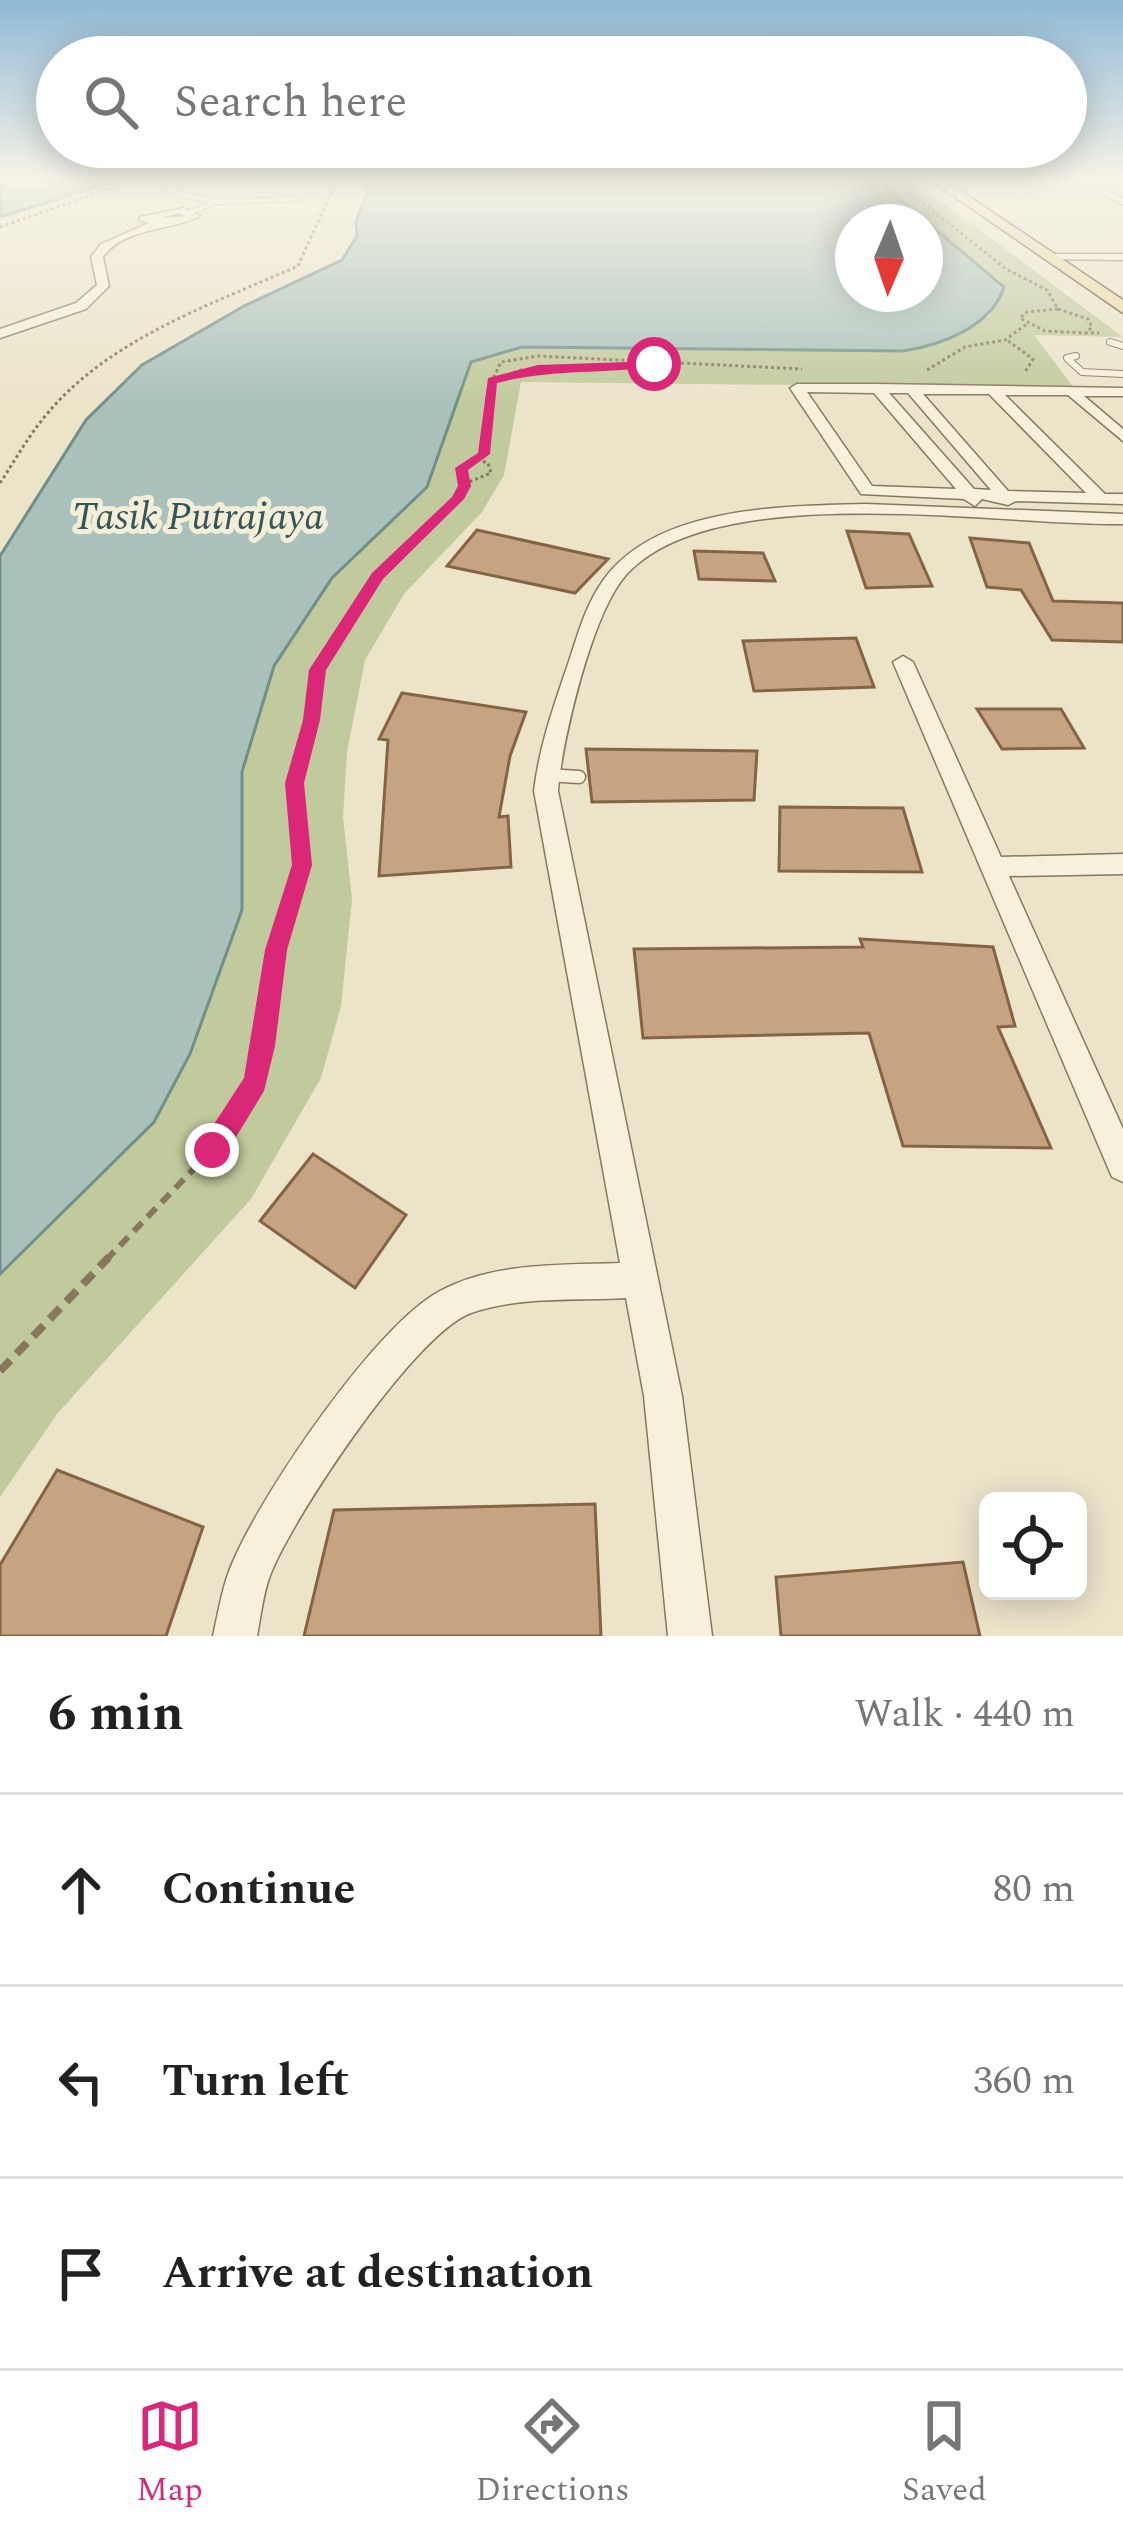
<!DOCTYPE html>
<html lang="en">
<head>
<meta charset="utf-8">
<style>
	body { margin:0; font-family:Spectral,serif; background:#f2f2f2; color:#222 }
	.controls { position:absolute; right:36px; bottom:36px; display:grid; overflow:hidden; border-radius:18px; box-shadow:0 6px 30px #0003 }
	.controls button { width:108px; height:108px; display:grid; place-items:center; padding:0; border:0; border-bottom:3px solid #e0e0e0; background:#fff; color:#222; font:60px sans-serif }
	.compass { position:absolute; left:835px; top:204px; width:108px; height:108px; border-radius:50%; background:#fff; box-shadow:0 6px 30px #0003; rotate:182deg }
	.stop { position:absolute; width:36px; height:36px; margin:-27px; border:9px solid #db2777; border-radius:50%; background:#fff }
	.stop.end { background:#db2777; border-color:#fff; box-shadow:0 3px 12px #0008 }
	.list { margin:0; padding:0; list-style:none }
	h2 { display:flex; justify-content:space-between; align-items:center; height:156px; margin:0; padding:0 48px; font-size:51px }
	h2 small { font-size:39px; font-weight:400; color:#767676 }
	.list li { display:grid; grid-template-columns:78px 1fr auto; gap:36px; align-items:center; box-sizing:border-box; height:192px; padding:0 48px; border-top:3px solid #e0e0e0 }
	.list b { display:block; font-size:45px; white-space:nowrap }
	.list em { font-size:39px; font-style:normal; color:#767676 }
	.icon { flex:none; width:66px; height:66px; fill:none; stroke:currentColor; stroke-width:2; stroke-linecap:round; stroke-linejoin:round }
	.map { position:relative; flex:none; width:1123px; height:1636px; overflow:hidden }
	.search { position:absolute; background:#fff; box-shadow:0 6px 30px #0003; left:36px; right:36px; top:36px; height:132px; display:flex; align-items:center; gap:30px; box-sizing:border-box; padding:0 42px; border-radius:66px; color:#767676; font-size:45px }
	.sheet { height:732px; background:#fff }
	nav { display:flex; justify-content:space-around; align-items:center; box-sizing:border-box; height:168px; border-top:3px solid #e0e0e0; background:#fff; font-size:33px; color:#767676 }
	nav a { display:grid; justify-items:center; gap:6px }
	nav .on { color:#db2777 }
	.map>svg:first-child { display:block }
	.green { fill:#c1ca9d }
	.water { fill:#a9c1bb; stroke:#708f89; stroke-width:3; fill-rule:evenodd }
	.building { fill:#c7a481; stroke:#856446; stroke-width:3 }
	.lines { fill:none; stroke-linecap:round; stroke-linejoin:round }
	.service-far2-casing { stroke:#87775f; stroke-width:6 }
	.service-far1-casing { stroke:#87775f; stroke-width:8 }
	.service-casing { stroke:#87775f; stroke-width:15 }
	.minor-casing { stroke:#87775f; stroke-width:3 }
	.tertiary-casing { stroke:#87775f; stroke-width:3 }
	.primary-casing { stroke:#564532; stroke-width:3 }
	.path-far3 { stroke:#87775f; stroke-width:3; stroke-dasharray:3 3; stroke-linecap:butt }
	.path-far2 { stroke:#87775f; stroke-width:4.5; stroke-dasharray:9 6; stroke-linecap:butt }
	.path-far1 { stroke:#87775f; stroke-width:6; stroke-dasharray:12 8; stroke-linecap:butt }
	.path { stroke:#87775f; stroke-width:8; stroke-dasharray:15 9; stroke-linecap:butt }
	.service-far2 { stroke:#f7f1dc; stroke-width:4.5 }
	.service-far1 { stroke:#f7f1dc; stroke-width:6 }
	.service { stroke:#f7f1dc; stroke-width:12 }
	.minor { fill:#f7f1dc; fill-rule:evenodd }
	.tertiary { fill:#f7f1dc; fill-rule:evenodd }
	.primary { fill:#ecdba4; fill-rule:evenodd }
	.route { fill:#db2777 }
	.labels { text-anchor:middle; stroke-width:10; stroke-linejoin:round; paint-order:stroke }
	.far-water-label { font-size:39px; font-style:italic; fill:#325757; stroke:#f4eed8 }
</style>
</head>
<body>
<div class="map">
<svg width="1123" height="1636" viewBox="0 0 1123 1636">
	<rect width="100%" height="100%" fill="#ece4c9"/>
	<!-- green -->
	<polygon class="green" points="873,177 909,177 1123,337 1034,335 1074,388 521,382 504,475 482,512 404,594 365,660 347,752 343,817 352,899 341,1006 321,1078 251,1199 57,1414 0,1497 0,1274 154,1122 190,1054 222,969 242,772 275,666 332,578 427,487 471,362 521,347 903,351 922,348 990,316 1000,280 968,259"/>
	<!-- water -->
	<g class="water">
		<polygon points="0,177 130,177 0,217"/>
		<path d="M364 177H873L1004 287C992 326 942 345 903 351L522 347 471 362 427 487 332 578 274 666 242 772V910L190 1054 154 1122 0 1274V556L86 420 142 365 244 306 342 260 357 236 356 221 367 194ZM853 222H925V294H853Z"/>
	</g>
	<!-- building -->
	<g class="building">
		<polygon points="477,530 608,559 575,593 447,566"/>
		<polygon points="847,531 909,534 932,586 866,588"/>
		<polygon points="970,538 1029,543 1053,601 1123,603 1123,642 1052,640 1021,590 987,587"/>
		<polygon points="694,551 763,553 775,581 699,579"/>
		<polygon points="856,638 874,687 754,691 743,641"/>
		<polygon points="402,693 526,712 510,756 499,817 508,816 511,867 379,876 388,740 379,739"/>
		<polygon points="977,709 1061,709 1084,748 1002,749"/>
		<polygon points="586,749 757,751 754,800 592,802"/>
		<polygon points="780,807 903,808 922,872 779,871"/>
		<polygon points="860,939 993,947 1015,1026 998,1027 1051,1148 903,1146 869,1033 643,1038 634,949 863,947"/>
		<polygon points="313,1154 406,1215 355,1288 260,1221"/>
		<polygon points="57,1470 203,1527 166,1636 0,1636 0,1565"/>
		<polygon points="595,1504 601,1636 304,1636 334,1510"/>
		<polygon points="963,1562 980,1636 781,1636 776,1577"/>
	</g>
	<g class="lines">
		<!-- service-far2 casing -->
		<g class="service-far2-casing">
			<g id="service-far2">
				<polyline points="1080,179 1123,179"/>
				<polyline points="165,190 214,202 299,199"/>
				<polyline points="191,212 213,203"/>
			</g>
		</g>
		<!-- service-far1 casing -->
		<g class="service-far1-casing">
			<g id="service-far1">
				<polyline points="1110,342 1123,346"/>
				<polyline points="1076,356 1067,358 1082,372 1123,374"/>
			</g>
		</g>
		<!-- service casing -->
		<g class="service-casing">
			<polyline id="service" points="547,775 579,777"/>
		</g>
		<!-- minor casing -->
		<g class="minor-casing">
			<g id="minor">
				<polygon points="1072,177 1082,177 1123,198 1123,205"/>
				<polygon points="1048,254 1123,254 1123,260 1044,259"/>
				<path d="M877 384 1123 388V396H1084L1123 429V441L1068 395H1005L1105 494H1123V504L1016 501 1008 505 982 499 975 506 964 499 861 494 790 388 797 384ZM807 392 874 393 956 489 872 486ZM889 393H908L991 490 974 489ZM923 394H989L1086 493 1008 491Z"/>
				<path d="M866 504 1123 514V524C999 526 714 477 626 575 592 613 562 740 558 791L682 1396 712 1636H668L644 1396 626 1298C576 1301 519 1296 471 1313 414 1334 294 1516 271 1573 263 1593 261 1615 257 1636H213C219 1609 223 1582 235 1557 266 1488 376 1325 440 1291 494 1262 561 1265 620 1263L534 791C539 748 553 708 567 667 577 638 584 608 602 582 654 506 783 506 866 504Z"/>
				<polygon points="903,656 913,662 1001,857 1123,854 1123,874 1009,876 1123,1129 1123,1182 1112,1177 893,662"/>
			</g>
		</g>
		<!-- tertiary casing -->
		<g class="tertiary-casing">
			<path id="tertiary" d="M184 208 200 216C172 231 124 227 103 257L109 286 86 309 0 338V329L76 303 97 285 91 257 101 244 149 223 140 221V217ZM179 213 185 216 160 218Z"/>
		</g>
		<!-- primary casing -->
		<g class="primary-casing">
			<polygon id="primary" points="926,177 940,177 1123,300 1123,313"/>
		</g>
		<!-- path-far3 -->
		<g class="path-far3">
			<polyline points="890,177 1006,269 1047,290 1058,309 1088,319 1092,327 1086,333 1099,333"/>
			<polyline points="0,227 142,177"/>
			<polyline points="1058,309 1027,312 1020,318 1045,331 1086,333"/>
			<polyline points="1008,341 1033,359 1025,372"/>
			<polyline points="654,364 521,370 492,381 501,362 538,356 802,369"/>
			<polyline points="927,370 965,347 1005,340 1027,324"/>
			<path d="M0 483C14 462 26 440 42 420 105 340 208 306 298 266L338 177"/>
			<polyline points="464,484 491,473 488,463 478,460"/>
			<polyline points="311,725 318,669 377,576 458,499 464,486 461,468 484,454 492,381"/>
		</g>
		<!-- path-far2 -->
		<polyline class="path-far2" points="274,962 302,865 294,783 311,722"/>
		<!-- path-far1 -->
		<polyline class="path-far1" points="106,1260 212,1150 255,1082 275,959"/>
		<!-- path -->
		<polyline class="path" points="0,1371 109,1257"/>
		<!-- service-far2 -->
		<use href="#service-far2" class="service-far2"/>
		<!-- service-far1 -->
		<use href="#service-far1" class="service-far1"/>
		<!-- service -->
		<use href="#service" class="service"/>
		<!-- minor -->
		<use href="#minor" class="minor"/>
		<!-- tertiary -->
		<use href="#tertiary" class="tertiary"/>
		<!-- primary -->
		<use href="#primary" class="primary"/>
	</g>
	<!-- sky -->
	<linearGradient id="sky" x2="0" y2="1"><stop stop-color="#8fb9d6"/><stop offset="0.44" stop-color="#f6f3e7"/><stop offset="1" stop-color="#f6f3e7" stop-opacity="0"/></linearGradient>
	<rect width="1123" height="406" fill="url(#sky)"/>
	<!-- route -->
	<path class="route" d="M658 361 654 367C601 374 549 369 497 383L490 454 468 470 471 486 464 499 383 579 326 670 320 720 304 783 312 865 287 950 275 1046 264 1091 222 1160H203V1141L244 1078 265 950 292 865 285 783 303 720 309 670 372 573 452 497 458 486 455 468 478 453 488 378 538 365Z"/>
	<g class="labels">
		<!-- far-water labels -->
		<g class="far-water-label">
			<text x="198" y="529">Tasik Putrajaya</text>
		</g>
	</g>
</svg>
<div class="controls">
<button><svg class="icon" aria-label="locate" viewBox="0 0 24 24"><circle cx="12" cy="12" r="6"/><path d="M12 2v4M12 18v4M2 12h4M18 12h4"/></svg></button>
</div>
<svg class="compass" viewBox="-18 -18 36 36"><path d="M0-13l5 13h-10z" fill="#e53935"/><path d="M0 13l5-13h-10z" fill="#767676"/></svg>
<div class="stop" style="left:654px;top:364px"></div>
<div class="stop end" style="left:212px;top:1150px"></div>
<div class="search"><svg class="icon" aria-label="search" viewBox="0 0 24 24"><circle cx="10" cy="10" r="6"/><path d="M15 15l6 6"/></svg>Search here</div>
</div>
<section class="sheet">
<h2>6 min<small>Walk · 440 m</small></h2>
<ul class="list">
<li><svg class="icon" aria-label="ahead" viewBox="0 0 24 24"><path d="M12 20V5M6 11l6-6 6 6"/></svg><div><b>Continue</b></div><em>80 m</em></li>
<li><svg class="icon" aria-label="left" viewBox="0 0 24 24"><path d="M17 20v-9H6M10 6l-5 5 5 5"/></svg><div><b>Turn left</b></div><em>360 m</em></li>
<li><svg class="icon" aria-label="arrive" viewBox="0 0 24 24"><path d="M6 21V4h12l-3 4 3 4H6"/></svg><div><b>Arrive at destination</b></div></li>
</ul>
</section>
<nav>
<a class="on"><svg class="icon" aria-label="map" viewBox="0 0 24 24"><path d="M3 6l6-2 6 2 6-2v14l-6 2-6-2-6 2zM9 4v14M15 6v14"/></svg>Map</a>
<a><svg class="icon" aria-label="directions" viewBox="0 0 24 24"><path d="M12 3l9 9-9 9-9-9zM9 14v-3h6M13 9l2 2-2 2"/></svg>Directions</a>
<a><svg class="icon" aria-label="saved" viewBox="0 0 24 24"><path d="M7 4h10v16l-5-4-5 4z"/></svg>Saved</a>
</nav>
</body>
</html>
